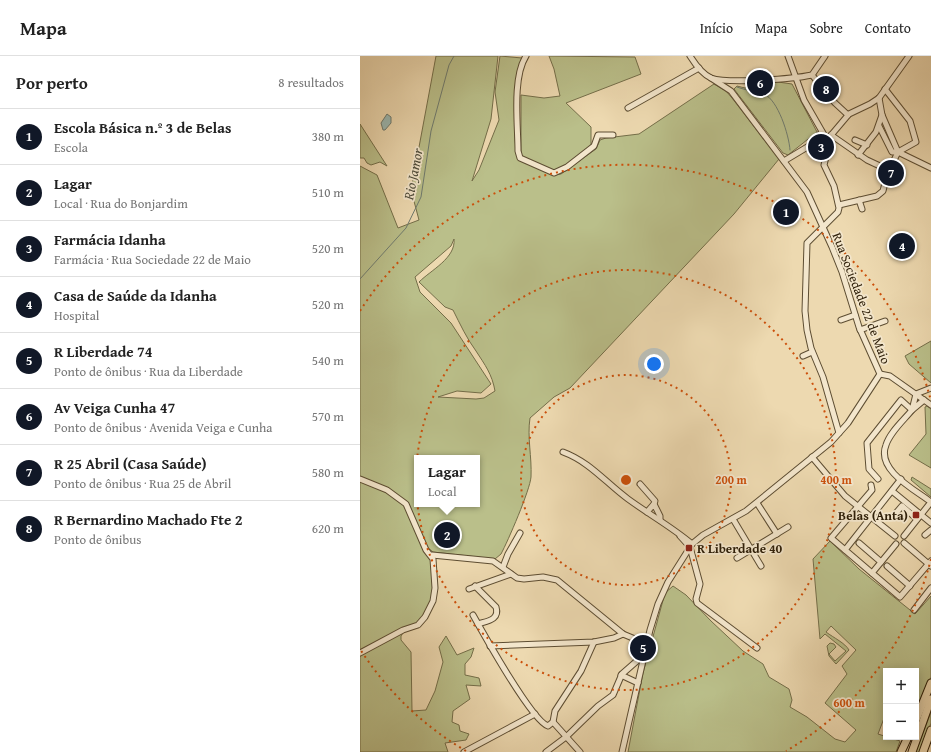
<!DOCTYPE html>
<html lang="pt">
<head>
<meta charset="utf-8">
<style>
	body { margin:0; font-family:"Gentium Book Plus",serif; background:#f2f2f2; color:#222 }
	.controls { position:absolute; right:12px; bottom:12px; display:grid; overflow:hidden; border-radius:0px; box-shadow:0 2px 10px #0003 }
	.controls button { width:36px; height:36px; display:grid; place-items:center; padding:0; border:0; border-bottom:1px solid #e0e0e0; background:#fff; color:#222; font:20px sans-serif }
	.you { position:absolute; left:294px; top:308px; width:14px; height:14px; margin:-10px; border:3px solid #fff; border-radius:50%; background:#1a73e8; box-shadow:0 0 0 6px #1a73e833 }
	.badge { display:grid; place-items:center; width:26px; height:26px; border-radius:50%; background:#111827; color:#fff; font-size:13px; font-weight:700 }
	.pin { position:absolute; translate:-50% -50%; border:2px solid #fff; box-shadow:0 1px 4px #0006 }
	.popup { position:absolute; left:54px; top:399px; width:66px; height:52px; box-sizing:border-box; display:grid; place-content:center; border-radius:0px; background:#fff; filter:drop-shadow(0 1px 3px #0005); font-size:13px; white-space:nowrap; color:#767676 }
	.popup b { font-size:15px; color:#222 }
	.popup::after { content:''; position:absolute; left:50%; top:100%; margin-left:-8px; border:8px solid transparent; border-top-color:#fff }
	.list { margin:0; padding:0; list-style:none }
	h2 { display:flex; justify-content:space-between; align-items:center; height:52px; margin:0; padding:0 16px; font-size:17px }
	h2 small { font-size:13px; font-weight:400; color:#767676 }
	.list li { display:grid; grid-template-columns:26px 1fr auto; gap:12px; align-items:center; box-sizing:border-box; height:56px; padding:0 16px; border-top:1px solid #e0e0e0 }
	.list b { display:block; font-size:15px; white-space:nowrap }
	.list p { margin:0; font-size:13px; white-space:nowrap; color:#767676 }
	.list em { font-size:13px; font-style:normal; color:#767676 }
	.map { position:relative; flex:none; width:571px; height:696px; overflow:hidden }
	header { display:flex; align-items:center; gap:24px; box-sizing:border-box; height:56px; padding:0 20px; background:#fff; border-bottom:1px solid #e0e0e0 }
	header strong { font-size:19px }
	nav { display:flex; gap:22px; margin-inline-start:auto; font-size:14px }
	main { display:flex }
	aside { flex:1; background:#fff }
	.map>svg:first-child { display:block }
	.green { fill:#babf8a; stroke:#746e49; fill-rule:evenodd }
	.water { fill:#9bb9b3; stroke:#6f7b6f }
	.lines { fill:none; stroke-linecap:round; stroke-linejoin:round }
	.stream { stroke:#6f7b6f; stroke-width:1 }
	.minor-casing { stroke:#5d4d32; stroke-width:7 }
	.highway-casing { stroke:#2d1e08; stroke-width:9 }
	.minor { stroke:#f3e6cc; stroke-width:5 }
	.highway { stroke:#edd9b0; stroke-width:7 }
	.ring { fill:none; stroke:#cc500b; stroke-width:2; stroke-dasharray:2 4 }
	.poi-dot { fill:#8f2418; stroke:#f3e6cc; stroke-width:1.5 }
	.labels { text-anchor:middle; stroke-width:3.5; stroke-linejoin:round; paint-order:stroke }
	.street-label { font-size:13px; fill:#2d1e08; stroke:#f3e6cc }
	.poi-label { font-size:13px; font-weight:bold; fill:#2d1e08; stroke:#f3e6cc; text-anchor:end }
	.water-label { font-size:14px; font-style:italic; fill:#4e4c3b; stroke:#f3e6cc }
	.centre { fill:#cc500b; stroke:#f3e6cc; stroke-width:2 }
	.ring-label { font-size:12px; text-anchor:middle; font-weight:bold; fill:#cc500b; stroke:#f3e6cc; stroke-width:3.5; stroke-linejoin:round; paint-order:stroke }
</style>
</head>
<body>
<header>
<strong>Mapa</strong>
<nav><a>Início</a><a>Mapa</a><a>Sobre</a><a>Contato</a></nav>
</header>
<main>
<aside>
<h2>Por perto<small>8 resultados</small></h2>
<ul class="list">
<li><span class="badge">1</span><div><b>Escola Básica n.º 3 de Belas</b><p>Escola</p></div><em>380 m</em></li>
<li><span class="badge">2</span><div><b>Lagar</b><p>Local · Rua do Bonjardim</p></div><em>510 m</em></li>
<li><span class="badge">3</span><div><b>Farmácia Idanha</b><p>Farmácia · Rua Sociedade 22 de Maio</p></div><em>520 m</em></li>
<li><span class="badge">4</span><div><b>Casa de Saúde da Idanha</b><p>Hospital</p></div><em>520 m</em></li>
<li><span class="badge">5</span><div><b>R Liberdade 74</b><p>Ponto de ônibus · Rua da Liberdade</p></div><em>540 m</em></li>
<li><span class="badge">6</span><div><b>Av Veiga Cunha 47</b><p>Ponto de ônibus · Avenida Veiga e Cunha</p></div><em>570 m</em></li>
<li><span class="badge">7</span><div><b>R 25 Abril (Casa Saúde)</b><p>Ponto de ônibus · Rua 25 de Abril</p></div><em>580 m</em></li>
<li><span class="badge">8</span><div><b>R Bernardino Machado Fte 2</b><p>Ponto de ônibus</p></div><em>620 m</em></li>
</ul>
</aside>
<div class="map">
<svg width="571" height="696" viewBox="0 0 571 696">
	<rect width="100%" height="100%" fill="#edd9b0"/>
	<filter id="stains"><feTurbulence type="fractalNoise" baseFrequency=".005" numOctaves="4"/><feColorMatrix values="0 0 0 0 .2 0 0 0 0 .09 0 0 0 0 .02 0 0 0 .5 -.17"/></filter>
	<radialGradient id="worn" r=".72"><stop offset=".6" stop-color="#630" stop-opacity="0"/><stop offset="1" stop-color="#630" stop-opacity=".3"/></radialGradient>
	<!-- green -->
	<g class="green">
		<path d="M76 0H138L131 63 112 125 119 114 139 64 135 36 140 0 162 2C155 16 152 88 158 103L195 119 201 118 236 93 240 84 246 82 279 78 354 28 366 35 372 42 419 103 374 158 210 332 194 341 170 362C167 381 172 401 171 421 170 434 148 485 141 498L135 503 73 496 67 491 63 492 64 495 70 499 74 537 63 562 43 577 41 580V584L51 596 52 655 66 654 75 635 83 606 79 591 86 580 97 599 114 592 111 601 105 608V619L119 622 121 630 106 629 110 643 93 655 92 666 99 669 100 675 109 678 106 684 85 687 88 696H0V110L17 119 38 172 59 164 51 134ZM94 183C96 202 71 214 59 226L85 251 93 254C100 268 107 283 116 295 125 309 132 318 135 335L124 342 116 343 78 341 97 335 121 337 131 328 91 267 60 236 55 221 91 190ZM57 402H117V448H57Z"/>
		<polygon points="189,0 275,1 281,18 206,47 231,71 231,91 196,116 166,103 161,99 161,39 184,42 200,40 194,13"/>
		<polygon points="411,25 432,28 457,76 428,99 423,97 374,33 377,30 385,32"/>
		<polygon points="0,68 27,110 20,106 11,109 7,107 4,102 0,102"/>
		<polygon points="571,285 571,327 549,308 545,300"/>
		<polygon points="567,350 571,353 571,412 549,399 566,378 565,351"/>
		<polygon points="552,421 571,433 571,441 551,424"/>
		<path d="M470 485 499 513 555 558 571 540V621L556 659V615H526V657L518 678 540 685 536 696H268L283 617 305 537 313 530 326 539 351 565 383 595 403 608 409 621 429 633 432 644 430 651 447 661 475 683 485 686 496 674 465 647 487 618 482 610 496 594 471 570 466 576C474 582 485 587 489 594L476 608 469 600 467 590 470 587 474 588 476 591 469 598 475 605 486 595 465 578 460 583 453 503Z"/>
		<polygon points="571,656 571,667 560,696 556,696"/>
	</g>
	<!-- water -->
	<polygon class="water" points="27,58 31,61 31,67 25,74 23,74 21,67"/>
	<g class="lines">
		<!-- stream -->
		<g class="stream">
			<path d="M377 31C385 34 397 36 404 38 418 44 429 79 430 94"/>
			<polyline points="0,223 46,172 61,141 71,75 89,9 94,0"/>
		</g>
		<!-- minor casing -->
		<g class="minor-casing">
			<g id="minor">
				<path d="M166 0C152 22 158 69 158 95L160 102 194 117 207 111 234 90 238 79H253"/>
				<path d="M330 0C335 8 342 18 351 22 368 28 433 23 452 19L465 0"/>
				<polyline points="428,0 444,44 467,84 468,93 464,109 474,130 479,152 478,156 447,187 445,255 447,274 451,292 463,321 479,377"/>
				<polyline points="452,19 475,47 488,59"/>
				<polyline points="519,42 522,59 538,96"/>
				<polyline points="268,52 339,12"/>
				<polyline points="519,70 532,96 538,96 556,86 550,65 525,33"/>
				<polyline points="471,79 507,104 522,111 531,109"/>
				<polyline points="467,84 489,58 510,48 519,42 549,0"/>
				<polyline points="495,84 507,89"/>
				<polyline points="538,96 571,112"/>
				<polyline points="498,99 516,76 522,59"/>
				<polyline points="424,105 449,90 462,76"/>
				<polyline points="499,144 502,153"/>
				<polyline points="479,149 517,140 523,135 527,119 538,96"/>
				<polyline points="481,264 495,259"/>
				<polyline points="500,274 525,265"/>
				<polyline points="443,300 452,296"/>
				<polyline points="520,318 530,320 571,349"/>
				<polyline points="564,344 552,354 556,338 571,332"/>
				<path d="M203 396C230 406 246 427 268 443 290 459 312 471 332 488"/>
				<polyline points="452,401 485,440 535,480"/>
				<polyline points="0,423 27,434 46,448 66,494 73,503 75,532 73,545 65,561 58,569 43,574 0,597"/>
				<path d="M518 423 509 413 507 387 541 344 552 354C544 364 530 376 526 389 516 414 555 434 571 446"/>
				<polyline points="280,428 295,445 294,448"/>
				<polyline points="511,429 512,434 471,482 540,541 571,505"/>
				<polyline points="532,435 571,467"/>
				<polyline points="397,447 417,478"/>
				<polyline points="287,456 294,448 300,460 300,464"/>
				<polyline points="536,457 542,450 557,463"/>
				<polyline points="373,463 401,510"/>
				<polyline points="565,479 571,474"/>
				<polyline points="320,480 330,491 340,528 336,543 337,547 397,592"/>
				<polyline points="544,480 571,446"/>
				<polyline points="499,487 521,506"/>
				<polyline points="544,487 571,510"/>
				<polyline points="485,494 541,423"/>
				<polyline points="72,499 133,505 157,522 164,523 183,521 197,524 263,578 287,588"/>
				<polyline points="377,502 428,471"/>
				<polyline points="527,510 550,530"/>
				<polyline points="143,511 148,498 160,477"/>
				<polyline points="512,517 536,488"/>
				<path d="M115 530 136 551C140 564 127 565 118 568"/>
				<polyline points="109,533 151,518"/>
				<polyline points="554,554 571,532"/>
				<path d="M113 559C123 577 172 665 188 670L193 666 220 696"/>
				<polyline points="130,590 234,586 254,582 263,578"/>
				<polyline points="261,619 278,627"/>
				<polyline points="193,666 195,655 221,615 234,586"/>
				<polyline points="104,696 175,658"/>
				<polyline points="186,696 206,681 238,650 253,639 262,618 278,604 283,603"/>
				<polyline points="262,696 290,574 298,548 308,526 332,488 343,479 386,455 471,386 488,367 520,318 499,271 482,216 472,191 447,136 371,35 351,22"/>
			</g>
		</g>
		<!-- highway casing -->
		<g class="highway-casing">
			<g id="highway">
				<polyline points="556,664 571,627"/>
				<polyline points="541,696 548,681"/>
				<polyline points="552,696 571,643"/>
				<polyline points="563,696 571,674"/>
			</g>
		</g>
		<!-- minor -->
		<use href="#minor" class="minor"/>
		<!-- highway -->
		<use href="#highway" class="highway"/>
	</g>
	<!-- distance rings -->
	<g class="ring">
		<circle cx="266" cy="424" r="105"/>
		<circle cx="266" cy="424" r="210"/>
		<path d="M571 503A315 315 0 0 1 426 695M106 695A315 315 0 0 1 0 593M0 255A315 315 0 0 1 571 345"/>
	</g>
	<!-- markers -->
	<g class="poi-dot">
		<rect x="552" y="455" width="8" height="8" rx="2"/>
		<rect x="325" y="488" width="8" height="8" rx="2"/>
	</g>
	<g class="labels">
		<!-- street labels -->
		<g class="street-label">
			<text transform="translate(502 242) rotate(69)" y="5">Rua Sociedade 22 de Maio</text>
		</g>
		<!-- poi labels -->
		<g class="poi-label">
			<text x="548" y="464">Belas (Anta)</text>
			<text x="337" y="497" text-anchor="start">R Liberdade 40</text>
		</g>
		<!-- water labels -->
		<g class="water-label">
			<text transform="translate(53 118) rotate(-79)" y="5">Rio Jamor</text>
		</g>
	</g>
	<circle cx="266" cy="424" r="6" class="centre"/>
	<g class="ring-label">
		<text x="371" y="428">200 m</text>
		<text x="476" y="428">400 m</text>
		<text x="489" y="651">600 m</text>
	</g>
	<rect width="100%" height="100%" filter="url(#stains)"/>
	<rect width="100%" height="100%" fill="url(#worn)"/>
</svg>
<div class="controls">
<button>+</button>
<button>−</button>
</div>
<div class="you"></div>
<div class="pin badge" style="left:426px;top:156px">1</div>
<div class="pin badge" style="left:87px;top:479px">2</div>
<div class="popup"><b>Lagar</b>Local</div>
<div class="pin badge" style="left:461px;top:91px">3</div>
<div class="pin badge" style="left:542px;top:190px">4</div>
<div class="pin badge" style="left:283px;top:592px">5</div>
<div class="pin badge" style="left:400px;top:27px">6</div>
<div class="pin badge" style="left:531px;top:117px">7</div>
<div class="pin badge" style="left:466px;top:33px">8</div>
</div>
</main>
</body>
</html>
